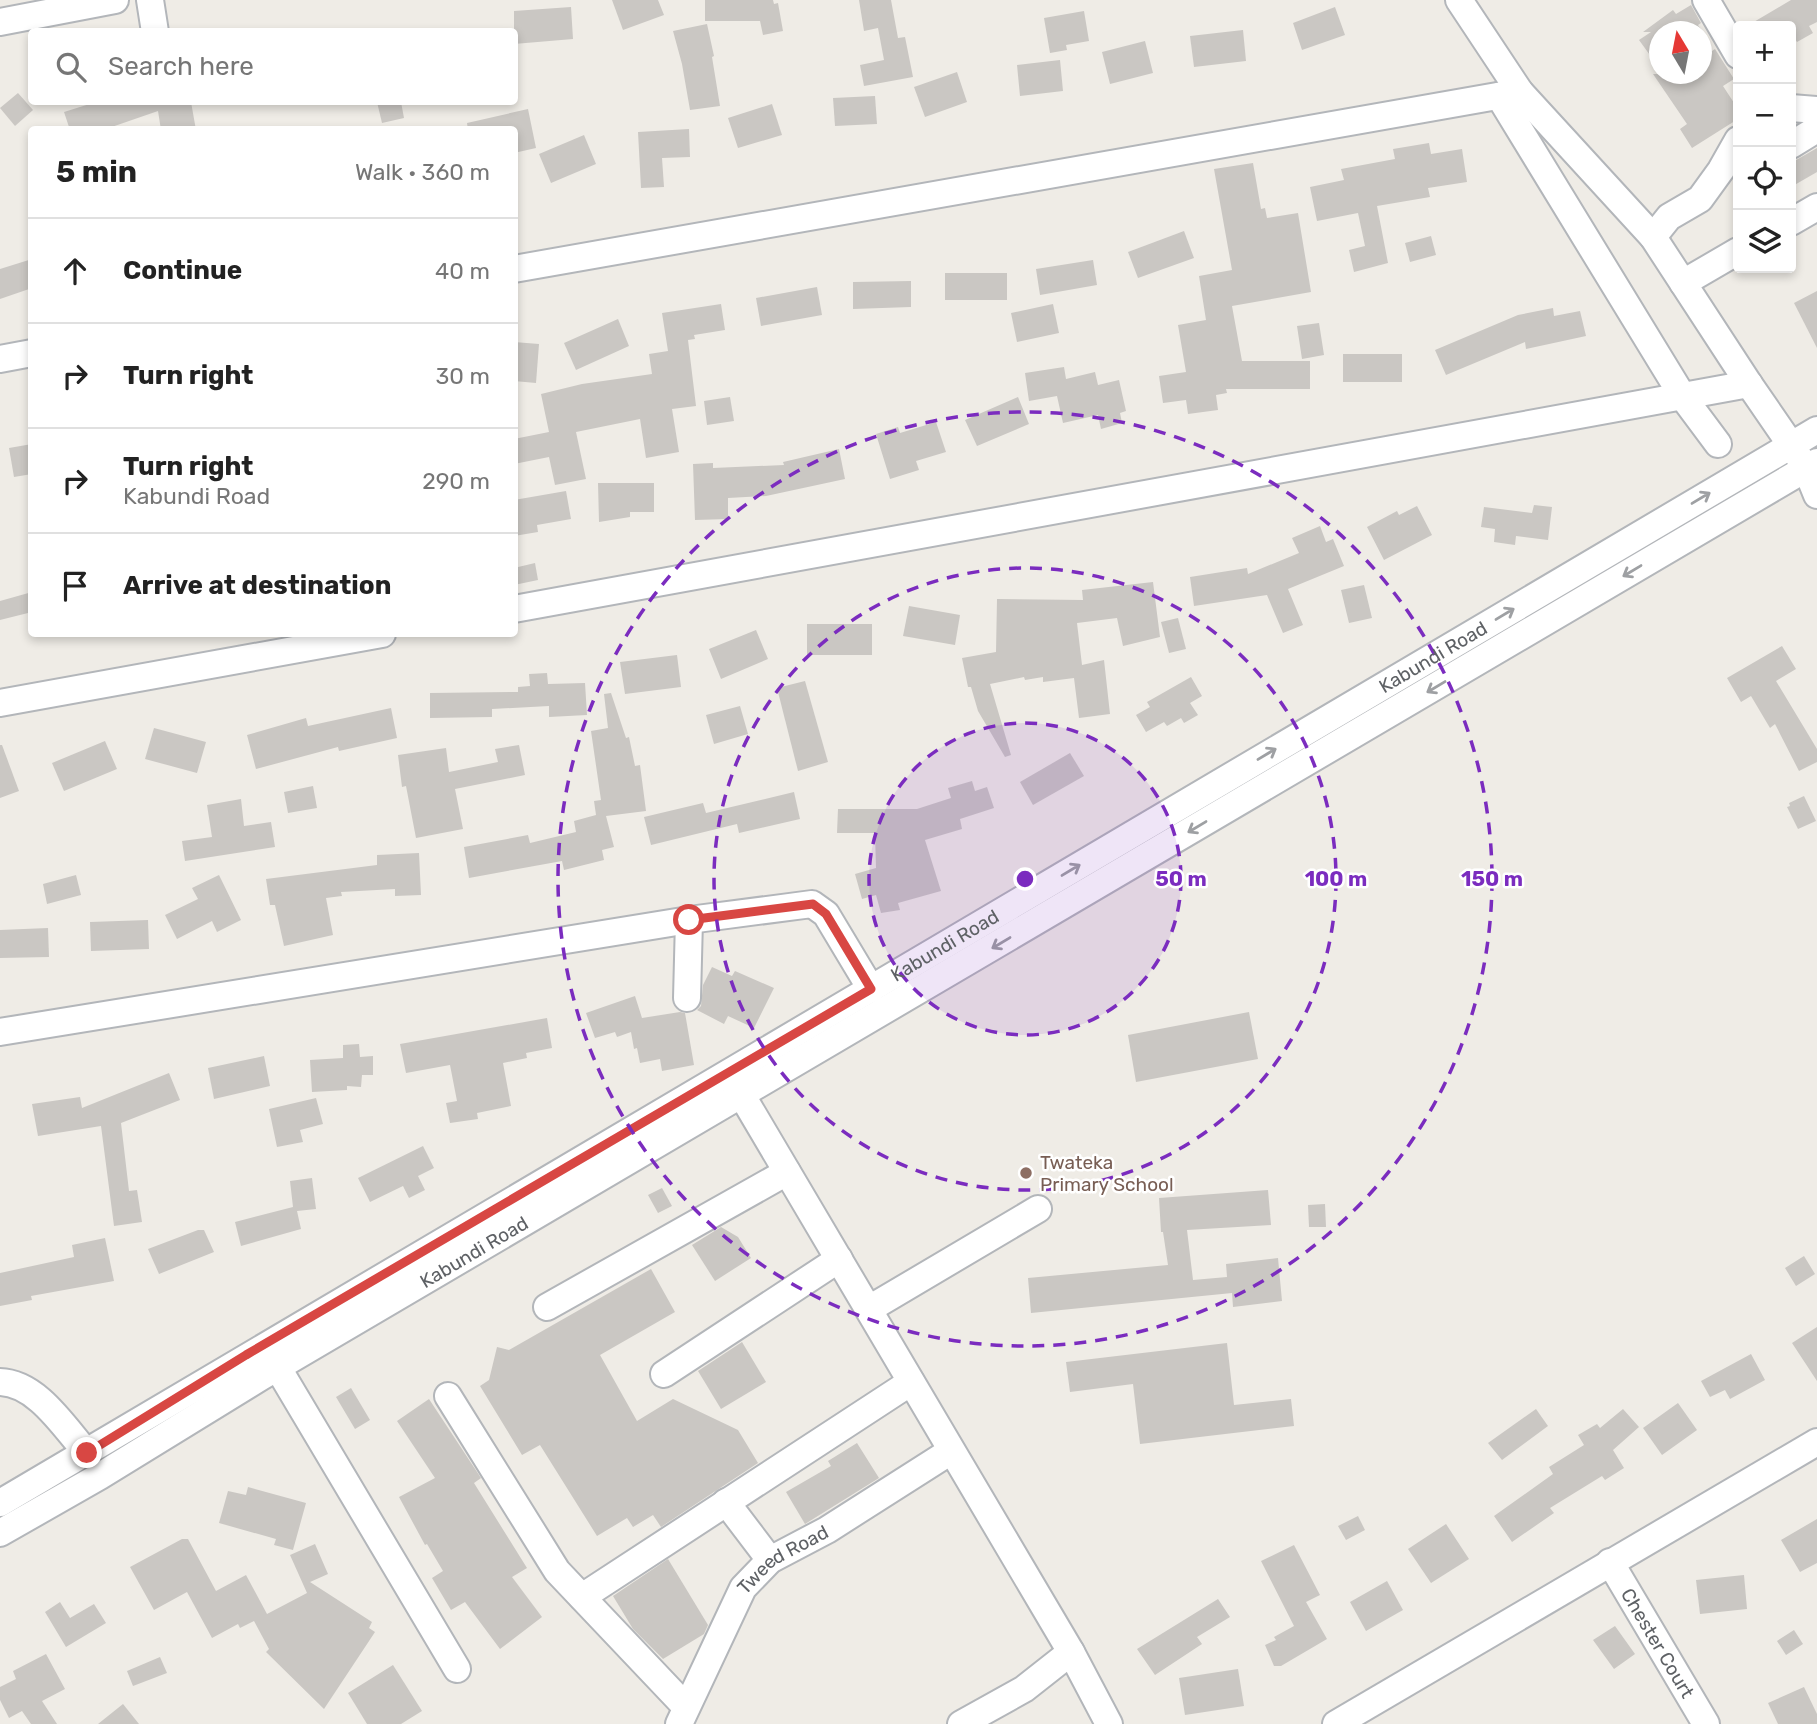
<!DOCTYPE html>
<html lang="en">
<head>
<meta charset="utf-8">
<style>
	body { margin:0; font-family:Rubik,sans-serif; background:#f6f6f6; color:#222 }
	.controls { position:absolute; right:21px; top:21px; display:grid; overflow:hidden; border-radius:7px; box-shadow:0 4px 10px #0003 }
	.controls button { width:63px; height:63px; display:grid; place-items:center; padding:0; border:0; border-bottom:2px solid #e0e0e0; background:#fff; color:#222; font:35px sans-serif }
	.compass { position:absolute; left:1649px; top:21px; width:63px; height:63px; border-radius:50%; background:#fff; box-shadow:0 4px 10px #0003; rotate:350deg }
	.stop { position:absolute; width:21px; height:21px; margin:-16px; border:5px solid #d84743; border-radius:50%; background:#fff }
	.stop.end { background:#d84743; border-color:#fff; box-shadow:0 2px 7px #0008 }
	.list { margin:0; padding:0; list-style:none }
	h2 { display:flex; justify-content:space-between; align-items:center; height:91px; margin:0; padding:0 28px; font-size:30px }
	h2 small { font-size:23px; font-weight:400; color:#767676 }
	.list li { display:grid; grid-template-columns:46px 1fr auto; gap:21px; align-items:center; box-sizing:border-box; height:105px; padding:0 28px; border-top:2px solid #e0e0e0 }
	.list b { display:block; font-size:26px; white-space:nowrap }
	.list p { margin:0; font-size:23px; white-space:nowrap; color:#767676 }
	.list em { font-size:23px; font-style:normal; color:#767676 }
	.icon { flex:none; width:38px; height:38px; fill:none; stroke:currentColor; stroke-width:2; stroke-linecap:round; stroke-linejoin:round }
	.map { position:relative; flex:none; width:1817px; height:1724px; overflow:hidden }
	.search { position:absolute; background:#fff; box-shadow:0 4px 10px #0003; left:28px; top:28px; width:490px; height:77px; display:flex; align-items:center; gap:18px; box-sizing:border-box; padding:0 24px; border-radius:7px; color:#767676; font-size:26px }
	.panel { position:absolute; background:#fff; box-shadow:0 4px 10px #0003; left:28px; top:126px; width:490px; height:511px; border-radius:7px }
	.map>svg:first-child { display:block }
	.building { fill:#cac7c3 }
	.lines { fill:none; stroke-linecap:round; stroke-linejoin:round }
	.minor-casing { stroke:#b3b6ba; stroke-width:30 }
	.minor { stroke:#fff; stroke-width:26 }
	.oneway { stroke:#9ea0a3 }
	.route { stroke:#d84743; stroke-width:9 }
	.ring { fill:none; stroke:#7b2cbf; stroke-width:3.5; stroke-dasharray:12 9 }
	.education-dot { fill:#8d6e63; stroke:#fff; stroke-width:2.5 }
	.labels { text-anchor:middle; stroke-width:5; stroke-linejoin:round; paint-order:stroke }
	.street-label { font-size:19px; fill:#5e6165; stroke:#fff }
	.education-label { font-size:19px; fill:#785e54; stroke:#fff; text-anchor:start }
	.centre { fill:#7b2cbf; stroke:#fff; stroke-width:3.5 }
	.ring-label { font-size:21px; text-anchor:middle; font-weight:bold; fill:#7b2cbf; stroke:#fff; stroke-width:5; stroke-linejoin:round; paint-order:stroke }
</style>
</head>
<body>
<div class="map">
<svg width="1817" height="1724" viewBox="0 0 1817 1724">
	<rect width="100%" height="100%" fill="#efece6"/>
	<!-- building -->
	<g class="building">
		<polygon points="612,0 658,0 664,15 623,30"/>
		<polygon points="705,0 773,0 774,4 778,3 783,31 763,35 760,21 705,21"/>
		<polygon points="859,0 891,0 898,38 905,37 913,77 864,86 860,65 884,60 878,28 864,31"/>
		<polygon points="1791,0 1817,0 1817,22 1809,26 1813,33 1797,42 1793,36 1791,37 1791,26 1747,26"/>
		<polygon points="1691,5 1701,23 1698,25 1703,32 1660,32 1660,69 1639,40 1651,32 1643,32 1673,10 1676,14"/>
		<polygon points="571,7 573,39 514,44 514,11"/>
		<polygon points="1335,7 1345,35 1302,50 1293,23"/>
		<polygon points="1084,11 1089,41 1066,45 1067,50 1050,53 1044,18"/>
		<polygon points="707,24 714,56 712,57 720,106 690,110 682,64 673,31"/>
		<polygon points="1243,30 1246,61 1194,67 1190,36"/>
		<polygon points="1145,41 1153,73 1110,84 1102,52"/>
		<polygon points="1715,49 1734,79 1723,86 1738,109 1738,119 1692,148 1680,129 1687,124 1653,74 1702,74 1702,58"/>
		<polygon points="1060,60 1063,91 1020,96 1017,65"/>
		<polygon points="957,72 967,102 925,117 914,87"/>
		<polygon points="18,93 33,110 15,126 0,108"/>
		<polygon points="875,96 877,124 835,126 833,98"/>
		<polygon points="96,102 191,102 196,130 161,130 158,111 103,130 70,130 64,112"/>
		<polygon points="377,102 401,102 404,118 382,123"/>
		<polygon points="772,104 782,135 738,148 728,118"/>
		<polygon points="528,109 536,148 514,153 514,130 468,130 467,123"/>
		<polygon points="689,129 690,157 662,158 664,187 641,188 638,132"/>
		<polygon points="584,135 596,164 551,183 539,154"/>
		<polygon points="1429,143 1431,154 1462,149 1467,182 1428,188 1430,197 1377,206 1388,263 1354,272 1349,250 1365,246 1358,213 1317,221 1310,187 1344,180 1341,169 1395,159 1393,149"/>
		<polygon points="1817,148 1817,172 1791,187 1791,163"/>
		<polygon points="1253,163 1261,209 1265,208 1267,218 1298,213 1311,292 1232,306 1242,361 1310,361 1310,389 1226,389 1227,393 1216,395 1218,410 1188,414 1186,400 1163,403 1159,376 1186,372 1178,325 1206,320 1199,276 1232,270 1214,169"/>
		<polygon points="1184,231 1194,258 1138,278 1128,252"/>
		<polygon points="1431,236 1436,255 1410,262 1405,243"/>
		<polygon points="32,259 32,288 0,299 0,269"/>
		<polygon points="1093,260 1097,285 1040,295 1036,269"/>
		<rect x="945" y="273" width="62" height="27"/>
		<polygon points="911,281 911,307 853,309 853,282"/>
		<polygon points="817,287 822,315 761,326 756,298"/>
		<polygon points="1817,291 1817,348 1794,303"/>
		<polygon points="721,304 725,330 694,335 695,339 688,340 696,406 672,409 679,452 646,458 640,419 576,432 586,479 555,485 549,457 514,464 514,439 549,432 541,394 582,384 652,374 649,354 668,351 662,313"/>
		<polygon points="1053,304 1059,333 1017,342 1011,313"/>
		<polygon points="1553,308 1554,316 1580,311 1586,336 1526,349 1525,342 1446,375 1435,350 1518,315"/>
		<polygon points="618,319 629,346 576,370 564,343"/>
		<polygon points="1319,323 1324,355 1302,359 1297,326"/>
		<polygon points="514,342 539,344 536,383 514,381"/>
		<rect x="1343" y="354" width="59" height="28"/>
		<polygon points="1064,367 1066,379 1095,372 1098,385 1119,380 1126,411 1120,413 1122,423 1101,429 1098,415 1063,423 1057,396 1029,401 1025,373"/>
		<polygon points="730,397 734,421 707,425 704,401"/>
		<polygon points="1018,397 1029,424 977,446 965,420"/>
		<polygon points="936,422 946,452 916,461 919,470 890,479 876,434 898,427 900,433"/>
		<polygon points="32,444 32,474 14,477 9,448"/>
		<polygon points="839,449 845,479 766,496 728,498 728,519 695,520 693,464 713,463 713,468 784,465 783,462"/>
		<polygon points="598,483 654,483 654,512 630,512 630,517 599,522"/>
		<polygon points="566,491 571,519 537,525 538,532 514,536 514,500"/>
		<polygon points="1534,505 1552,507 1548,540 1516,536 1515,545 1494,542 1495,529 1481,527 1484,507 1532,513"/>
		<polygon points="1417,506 1432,535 1384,560 1367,527 1397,511 1399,515"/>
		<polygon points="1320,526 1326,542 1333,539 1344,566 1288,589 1303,625 1283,633 1267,595 1194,606 1190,577 1247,568 1248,574 1299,553 1292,538"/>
		<polygon points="535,563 538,580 514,585 514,568"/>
		<polygon points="1153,582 1160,637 1123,646 1117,618 1077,623 1082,665 1104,660 1110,714 1079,718 1074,678 1043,682 1043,677 1025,680 1024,677 990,684 1011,755 1005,757 978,711 971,687 968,687 962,658 996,652 997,599 1083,600 1082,590"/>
		<polygon points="1364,585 1372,618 1349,623 1341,590"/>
		<polygon points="32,592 32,612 0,620 0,601"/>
		<polygon points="909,606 960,615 955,645 903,636"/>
		<polygon points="1178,618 1186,649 1169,653 1161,622"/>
		<rect x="807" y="624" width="65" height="31"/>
		<polygon points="756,630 768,659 721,679 709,649"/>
		<polygon points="1782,646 1796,669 1776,681 1817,749 1817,762 1799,771 1775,724 1770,728 1751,696 1741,702 1727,678"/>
		<polygon points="677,655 681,687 625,694 620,662"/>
		<polygon points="547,673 548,684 585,683 587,715 549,717 549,706 492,709 492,717 430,718 430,693 518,692 518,687 530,686 529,674"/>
		<polygon points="1191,677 1202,696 1190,703 1198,715 1184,723 1181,718 1167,726 1164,722 1146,732 1136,715 1150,707 1147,702"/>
		<polygon points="805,681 828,762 798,771 777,688"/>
		<polygon points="611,693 626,738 629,737 635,766 640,765 646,811 606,816 614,847 602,850 604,860 564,870 562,861 469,878 464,847 528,835 530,843 576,832 574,821 596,815 594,801 601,800 591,731 608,728 604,694"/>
		<polygon points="740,706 748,734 714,744 706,715"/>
		<polygon points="391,708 397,738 339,751 338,747 256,769 247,735 306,718 308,726"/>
		<polygon points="154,728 206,742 197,773 145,759"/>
		<polygon points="105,741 117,769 64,791 52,763"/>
		<polygon points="0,745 2,745 19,791 0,798"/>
		<polygon points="519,745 525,775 455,789 463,829 416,838 406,786 402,787 398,755 446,748 449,772 498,762 495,749"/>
		<polygon points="1070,753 1084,776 1033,805 1020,782"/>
		<polygon points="972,781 975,791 987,787 994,808 960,819 962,829 925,840 941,891 898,903 900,910 881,913 876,895 862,899 855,874 876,868 875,833 837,833 838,809 917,809 951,798 948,788"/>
		<polygon points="313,786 317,808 288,813 284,792"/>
		<polygon points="794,792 800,819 739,833 737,824 651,845 644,817 703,803 706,813"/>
		<polygon points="1804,796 1816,821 1798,829 1787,807 1790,806 1789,803"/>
		<polygon points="241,799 244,826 271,822 275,847 185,861 182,841 212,837 207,805"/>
		<polygon points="419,853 421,895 395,896 395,889 341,892 342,896 326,898 333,935 284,946 275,905 270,905 266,879 377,865 377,855"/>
		<polygon points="76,875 81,895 47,904 43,884"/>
		<polygon points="219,875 241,920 217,932 212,921 177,939 165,915 198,899 192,888"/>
		<polygon points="148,920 149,949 91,951 90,922"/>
		<polygon points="48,928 49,957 0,958 0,930"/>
		<polygon points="712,967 732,976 735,971 774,988 754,1028 728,1016 724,1024 697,1010 701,1006 703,985"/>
		<polygon points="635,996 642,1018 680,1012 685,1013 694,1065 662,1071 660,1059 640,1063 637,1048 634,1049 631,1032 617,1037 615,1032 595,1038 586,1013"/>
		<polygon points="1249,1012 1258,1059 1136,1082 1128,1035"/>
		<polygon points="547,1018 552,1048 526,1053 527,1058 503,1063 511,1106 477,1113 478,1119 450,1123 446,1103 457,1101 450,1065 406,1073 400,1044"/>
		<polygon points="359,1044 360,1057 373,1056 373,1075 362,1075 361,1087 347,1086 347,1090 312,1092 310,1060 343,1058 343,1045"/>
		<polygon points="264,1056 270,1086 214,1099 208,1068"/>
		<polygon points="169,1073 180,1100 121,1123 129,1191 137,1190 142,1222 114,1226 101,1126 38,1136 32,1104 80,1097 82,1108"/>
		<polygon points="316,1098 323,1124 300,1130 303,1142 277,1147 269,1109"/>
		<polygon points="423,1146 434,1168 418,1176 425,1190 409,1198 403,1186 370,1202 358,1178"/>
		<polygon points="312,1178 316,1209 297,1211 301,1229 241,1246 235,1222 293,1207 290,1181"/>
		<polygon points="662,1188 672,1206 658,1213 648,1195"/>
		<polygon points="1268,1190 1271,1225 1187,1230 1193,1280 1227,1277 1226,1264 1278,1258 1282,1301 1233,1307 1232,1293 1031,1313 1028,1278 1168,1265 1163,1232 1161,1232 1159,1198"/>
		<polygon points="1325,1204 1326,1227 1309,1227 1308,1205"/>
		<polygon points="721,1227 738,1237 751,1258 715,1281 692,1245"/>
		<polygon points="198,1230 204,1230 214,1252 159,1274 148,1249"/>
		<polygon points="105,1238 114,1281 31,1296 32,1300 0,1306 0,1273 74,1257 72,1245"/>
		<polygon points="1804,1256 1815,1274 1796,1286 1785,1268"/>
		<polygon points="651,1269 675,1312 600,1355 637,1421 673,1399 738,1430 758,1463 661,1527 653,1515 633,1527 627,1518 597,1536 540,1445 522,1455 480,1386 489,1380 497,1347 509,1350"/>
		<polygon points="1817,1327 1817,1381 1792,1343"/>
		<polygon points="742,1342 766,1382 721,1409 698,1371"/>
		<polygon points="1227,1343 1234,1405 1291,1399 1294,1426 1140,1444 1133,1384 1070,1392 1066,1362"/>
		<polygon points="1751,1354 1765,1380 1730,1399 1725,1390 1710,1397 1701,1381"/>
		<polygon points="351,1388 370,1420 355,1429 336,1397"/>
		<polygon points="429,1399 481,1478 474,1483 527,1568 512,1577 542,1617 500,1649 465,1602 451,1610 432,1578 443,1571 427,1544 425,1545 399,1497 435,1478 397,1421"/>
		<polygon points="1678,1403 1697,1430 1662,1455 1643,1428"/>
		<polygon points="1536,1409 1548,1426 1502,1460 1488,1443"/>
		<polygon points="1623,1409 1639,1427 1613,1450 1624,1468 1605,1480 1602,1476 1550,1508 1554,1513 1512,1542 1494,1516 1553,1474 1549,1467 1584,1445 1578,1435 1597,1424 1600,1428"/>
		<polygon points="857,1443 879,1478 805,1524 786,1492 831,1466 828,1461"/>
		<polygon points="248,1487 306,1503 293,1550 274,1545 276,1539 219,1523 228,1491 246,1495"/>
		<polygon points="1358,1516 1365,1530 1346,1540 1338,1526"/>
		<polygon points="1817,1519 1817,1563 1800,1572 1781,1540"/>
		<polygon points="1446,1524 1469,1559 1431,1583 1408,1549"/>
		<polygon points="182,1539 188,1539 216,1591 246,1575 267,1614 307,1593 290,1555 315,1544 328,1574 310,1582 372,1622 369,1628 375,1632 324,1709 266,1652 269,1649 254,1621 240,1628 238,1624 212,1638 187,1592 154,1610 130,1567"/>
		<polygon points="1294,1545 1320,1595 1306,1602 1327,1639 1281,1666 1274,1666 1265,1645 1276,1640 1274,1637 1294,1626 1261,1561"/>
		<polygon points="668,1559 708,1625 704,1634 663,1659 633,1629 613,1596"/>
		<polygon points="1744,1575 1747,1609 1700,1614 1696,1580"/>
		<polygon points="1387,1581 1403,1610 1366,1631 1350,1602"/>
		<polygon points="1218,1599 1230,1617 1197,1637 1202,1644 1155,1675 1137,1649"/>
		<polygon points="60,1602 70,1618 94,1604 106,1623 66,1647 45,1612"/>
		<polygon points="1615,1626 1635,1654 1614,1669 1593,1640"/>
		<polygon points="1794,1630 1803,1644 1786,1655 1777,1641"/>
		<polygon points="46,1654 65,1689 42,1701 57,1724 31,1724 22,1711 9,1718 0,1700 0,1687 16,1679 13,1671"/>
		<polygon points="160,1657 167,1673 133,1686 127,1671"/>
		<polygon points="393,1665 422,1711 401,1724 367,1724 348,1693"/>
		<polygon points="1238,1669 1244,1706 1185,1715 1179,1678"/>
		<polygon points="1804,1687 1817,1714 1817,1724 1778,1724 1768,1703"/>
		<polygon points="123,1704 139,1724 98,1724"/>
	</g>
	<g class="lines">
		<!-- minor casing -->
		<g class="minor-casing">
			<g id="minor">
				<polyline points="150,0 155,32"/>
				<polyline points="1459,0 1520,92 1653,237 1749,384 1791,445 1806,468 1817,495"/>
				<polyline points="1706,0 1738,55"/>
				<polyline points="0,22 115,0"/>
				<polyline points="1499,96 1683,397 1718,444"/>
				<polyline points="1791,108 1817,110"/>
				<polyline points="1791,145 1817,129"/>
				<polyline points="1791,222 1817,207"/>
				<polyline points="1653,237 1669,217 1700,199 1721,170 1738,140"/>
				<polyline points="514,269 1520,92"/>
				<polyline points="1683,283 1738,251"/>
				<polyline points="0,359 32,353"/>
				<polyline points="514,609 1749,384"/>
				<polyline points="0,703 382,634"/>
				<polyline points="687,998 689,920"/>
				<polyline points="0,1032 689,920 812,904 826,914 871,989"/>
				<polyline points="734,1082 1071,1652 1109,1724"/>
				<polyline points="547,1307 787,1172"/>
				<polyline points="869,1309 1038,1209"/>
				<polyline points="269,1353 457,1669"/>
				<polyline points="664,1374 839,1259"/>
				<path d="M0 1382C37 1383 64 1427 87 1453"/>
				<polyline points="448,1396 557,1571 686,1707"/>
				<polyline points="726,1502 770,1560"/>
				<path id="s1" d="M0 1503 1817 430"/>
				<path id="s2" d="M0 1533 100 1476 261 1377 1817 462"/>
				<path id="s3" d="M1610 1562 1706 1724"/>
				<polyline points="582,1597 911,1382"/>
				<path id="s4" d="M679 1724 743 1588 770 1560 827 1530 951 1451"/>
				<polyline points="961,1724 1024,1689 1071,1652"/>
				<polyline points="1336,1724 1817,1442"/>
			</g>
		</g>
		<!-- minor -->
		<use href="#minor" class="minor"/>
	</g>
	<!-- one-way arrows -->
	<defs><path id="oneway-shaft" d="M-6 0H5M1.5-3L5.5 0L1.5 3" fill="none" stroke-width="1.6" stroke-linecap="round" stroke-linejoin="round" transform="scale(1.75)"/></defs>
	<g class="oneway">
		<use href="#oneway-shaft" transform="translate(1701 498) rotate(-31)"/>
		<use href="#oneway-shaft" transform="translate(1632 571) rotate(149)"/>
		<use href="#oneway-shaft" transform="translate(1505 614) rotate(-31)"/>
		<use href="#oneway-shaft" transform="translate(1436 687) rotate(149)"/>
		<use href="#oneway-shaft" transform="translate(1267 754) rotate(-31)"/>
		<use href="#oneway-shaft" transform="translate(1197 827) rotate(149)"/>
		<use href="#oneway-shaft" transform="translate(1071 870) rotate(-31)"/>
		<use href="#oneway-shaft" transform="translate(1001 943) rotate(149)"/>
	</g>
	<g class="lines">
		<!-- route -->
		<polyline class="route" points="87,1453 246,1355 871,989 826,914 813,904 689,920"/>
	</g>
	<!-- distance rings -->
	<circle cx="1025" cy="879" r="156" fill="#7b2cbf" fill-opacity=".12"/>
	<g class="ring">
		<circle cx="1025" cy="879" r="156"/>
		<circle cx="1025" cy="879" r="311"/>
		<circle cx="1025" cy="879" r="467"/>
	</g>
	<!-- markers -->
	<circle class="education-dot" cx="1026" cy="1173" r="7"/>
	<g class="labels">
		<!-- street labels -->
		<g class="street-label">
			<text dy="7" stroke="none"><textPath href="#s1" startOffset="1664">Kabundi Road</textPath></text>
			<text dy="7" stroke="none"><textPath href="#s1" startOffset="1097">Kabundi Road</textPath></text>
			<text dy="7" stroke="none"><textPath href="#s2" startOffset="551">Kabundi Road</textPath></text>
			<text dy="7" stroke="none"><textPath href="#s4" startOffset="200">Tweed Road</textPath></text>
			<text dy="7" stroke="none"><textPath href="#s3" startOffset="94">Chester Court</textPath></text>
		</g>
		<!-- education labels -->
		<g class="education-label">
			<text x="1040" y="1169">Twateka<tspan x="1040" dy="22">Primary School</tspan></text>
		</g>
	</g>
	<circle cx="1025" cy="879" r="10" class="centre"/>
	<g class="ring-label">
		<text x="1181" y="886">50 m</text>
		<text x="1336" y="886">100 m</text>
		<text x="1492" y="886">150 m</text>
	</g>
</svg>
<div class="controls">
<button>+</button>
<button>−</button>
<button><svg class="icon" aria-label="locate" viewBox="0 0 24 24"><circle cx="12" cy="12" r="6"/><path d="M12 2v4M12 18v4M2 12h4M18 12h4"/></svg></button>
<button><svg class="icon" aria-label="layers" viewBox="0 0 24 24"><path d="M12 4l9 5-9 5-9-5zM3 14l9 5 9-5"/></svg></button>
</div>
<svg class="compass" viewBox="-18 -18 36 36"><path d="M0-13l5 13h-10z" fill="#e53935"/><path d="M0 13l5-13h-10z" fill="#767676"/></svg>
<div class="stop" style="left:689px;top:920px"></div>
<div class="stop end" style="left:87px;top:1453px"></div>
<div class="search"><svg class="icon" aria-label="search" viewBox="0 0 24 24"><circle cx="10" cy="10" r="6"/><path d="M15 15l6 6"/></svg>Search here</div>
<section class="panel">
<h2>5 min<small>Walk · 360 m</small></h2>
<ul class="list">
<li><svg class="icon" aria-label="ahead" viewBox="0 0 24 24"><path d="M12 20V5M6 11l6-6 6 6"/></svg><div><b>Continue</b></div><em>40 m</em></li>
<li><svg class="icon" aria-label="right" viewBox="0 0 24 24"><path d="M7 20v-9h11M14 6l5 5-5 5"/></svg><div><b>Turn right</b></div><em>30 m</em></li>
<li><svg class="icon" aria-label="right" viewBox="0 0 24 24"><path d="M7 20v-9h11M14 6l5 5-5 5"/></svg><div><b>Turn right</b><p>Kabundi Road</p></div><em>290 m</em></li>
<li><svg class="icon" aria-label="arrive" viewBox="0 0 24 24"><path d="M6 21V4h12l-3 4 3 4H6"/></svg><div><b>Arrive at destination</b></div></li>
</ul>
</section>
</div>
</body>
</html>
